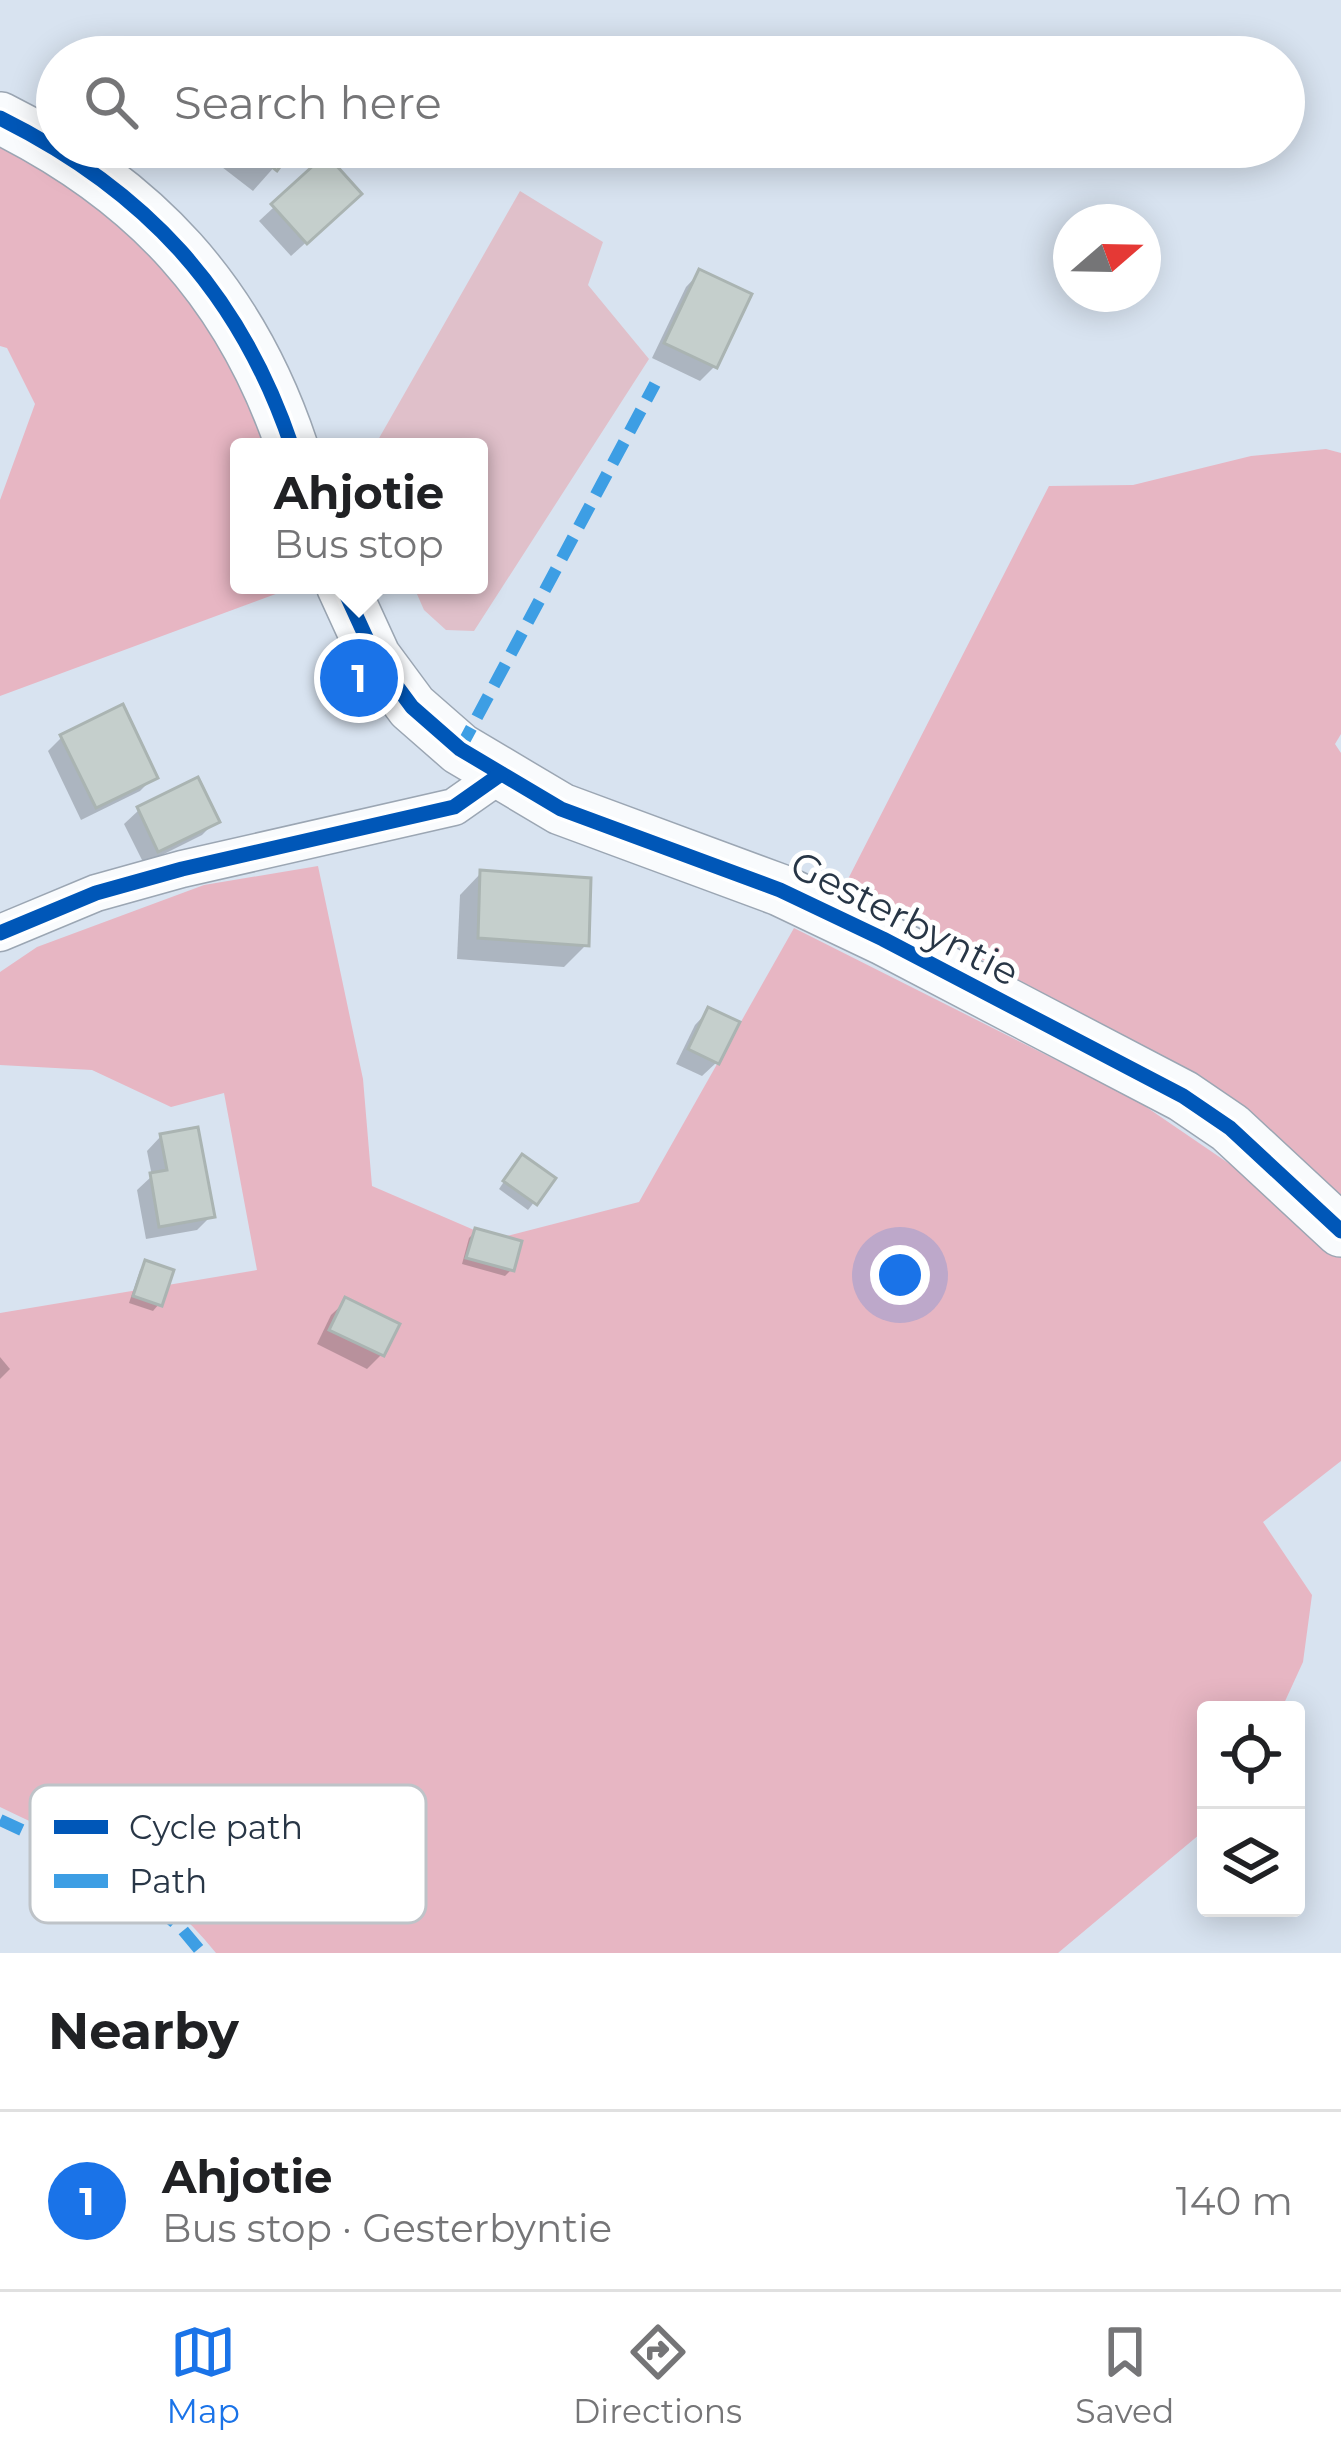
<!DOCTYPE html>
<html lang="en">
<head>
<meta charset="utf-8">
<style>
	body { margin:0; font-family:Montserrat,sans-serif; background:#f6f6f6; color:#202124 }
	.controls { position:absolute; right:36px; bottom:36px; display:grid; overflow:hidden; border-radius:12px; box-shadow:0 6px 30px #0003 }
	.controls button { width:108px; height:108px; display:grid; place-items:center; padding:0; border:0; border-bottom:3px solid #e0e0e0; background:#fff; color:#202124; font:60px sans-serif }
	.compass { position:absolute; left:1053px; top:204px; width:108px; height:108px; border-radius:50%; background:#fff; box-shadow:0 6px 30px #0003; rotate:70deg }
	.you { position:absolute; left:900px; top:1275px; width:42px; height:42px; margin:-30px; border:9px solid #fff; border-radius:50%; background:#1a73e8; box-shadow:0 0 0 18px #1a73e833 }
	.badge { display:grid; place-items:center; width:78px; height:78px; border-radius:50%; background:#1a73e8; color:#fff; font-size:39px; font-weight:700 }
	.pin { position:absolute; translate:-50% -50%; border:6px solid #fff; box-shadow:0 3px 12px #0006 }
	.popup { position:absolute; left:230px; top:438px; width:258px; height:156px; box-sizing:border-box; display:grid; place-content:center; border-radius:12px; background:#fff; filter:drop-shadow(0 3px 9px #0005); font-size:39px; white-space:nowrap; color:#757577 }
	.popup b { font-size:45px; color:#202124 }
	.popup::after { content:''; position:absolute; left:50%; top:100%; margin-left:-24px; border:24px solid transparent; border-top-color:#fff }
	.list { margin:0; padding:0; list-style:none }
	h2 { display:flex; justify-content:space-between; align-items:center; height:156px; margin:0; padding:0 48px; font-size:51px }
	h2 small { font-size:39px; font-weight:400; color:#757577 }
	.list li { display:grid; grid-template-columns:78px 1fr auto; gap:36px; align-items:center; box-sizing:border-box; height:180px; padding:0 48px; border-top:3px solid #e0e0e0 }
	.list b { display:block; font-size:45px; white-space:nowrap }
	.list p { margin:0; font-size:39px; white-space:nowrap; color:#757577 }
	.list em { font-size:39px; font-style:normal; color:#757577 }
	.icon { flex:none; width:66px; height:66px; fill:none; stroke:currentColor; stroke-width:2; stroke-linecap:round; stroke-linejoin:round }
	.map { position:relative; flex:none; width:1341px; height:1953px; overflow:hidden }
	.search { position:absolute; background:#fff; box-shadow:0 6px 30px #0003; left:36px; right:36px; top:36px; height:132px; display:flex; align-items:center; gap:30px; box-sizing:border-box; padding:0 42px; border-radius:66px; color:#757577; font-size:45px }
	.sheet { height:336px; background:#fff }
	nav { display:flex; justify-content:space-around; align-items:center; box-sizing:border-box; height:168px; border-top:3px solid #e0e0e0; background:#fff; font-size:33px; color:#757577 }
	nav a { display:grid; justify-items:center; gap:6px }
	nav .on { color:#1a73e8 }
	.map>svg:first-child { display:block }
	.green { fill:#e0c0ca }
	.forest { fill:#e7b6c3 }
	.shadow { fill:#0003 }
	.building { fill:#c5cfcc; stroke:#aab4b2; stroke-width:3 }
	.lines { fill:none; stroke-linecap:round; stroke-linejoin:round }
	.street-casing { stroke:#9ba6b3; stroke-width:39 }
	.secondary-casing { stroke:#9ba6b3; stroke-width:54 }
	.street { stroke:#f9fbfd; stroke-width:36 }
	.secondary { stroke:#f9fbfd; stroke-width:51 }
	.quiet { stroke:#3d9ee4; stroke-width:12; stroke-dasharray:24 12; stroke-linecap:butt }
	.cycleway-casing { stroke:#fff; stroke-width:22 }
	.cycleway { stroke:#0057b8; stroke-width:15 }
	.labels { text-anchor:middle; stroke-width:10; stroke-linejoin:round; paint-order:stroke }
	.street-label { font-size:39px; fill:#283646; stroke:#fff }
	.key { fill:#fff; stroke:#bec3c8; stroke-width:3 }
	.key-label { font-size:33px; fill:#283646 }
</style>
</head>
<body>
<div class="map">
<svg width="1341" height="1953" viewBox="0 0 1341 1953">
	<rect width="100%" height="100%" fill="#d8e3f0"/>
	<!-- green -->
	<polygon class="green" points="520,191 603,242 588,285 649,359 474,631 446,630 424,610 413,585 479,585 479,447 374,447"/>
	<!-- forest -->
	<g class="forest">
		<polygon points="0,144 99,205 175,277 229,357 271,447 239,447 239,585 300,585 0,696 0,500 35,404 7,348 0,346"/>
		<polygon points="1326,449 1341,453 1341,734 1335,744 1341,753 1341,1198 1234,1101 846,883 1049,486 1133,485 1251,456"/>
		<path d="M318 866 363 1079 372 1186 495 1239 639 1202 794 928 1136 1100 1259 1184 1326 1252 1341 1258V1461L1263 1522 1312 1595 1303 1662 1281 1710H1206V1829L1058 1953H216C156 1878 84 1847 0 1807V1313L257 1270 224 1093 171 1107 92 1070 0 1065V972L37 947 204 885Z"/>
	</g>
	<!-- shadow -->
	<g class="shadow">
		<polygon points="196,147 292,147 253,191"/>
		<polygon points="326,159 344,208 291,256 259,221"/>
		<polygon points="700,272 715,366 700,381 652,358 686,287"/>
		<polygon points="62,737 154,777 140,791 81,820 48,751"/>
		<polygon points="139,810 216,821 202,835 144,864 124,824"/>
		<polygon points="481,873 586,945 564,967 457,959 460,895"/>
		<polygon points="709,1010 717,1062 702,1076 676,1064 695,1025"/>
		<polygon points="161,1136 211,1216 197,1230 146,1239 137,1190 152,1176 147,1151"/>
		<polygon points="516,1164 552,1179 528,1210 499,1189"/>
		<polygon points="475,1232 512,1269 505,1276 462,1264 469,1238"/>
		<polygon points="146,1264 159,1304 153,1311 129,1303 140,1270"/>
		<polygon points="346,1301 381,1355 367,1369 317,1344 331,1315"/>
		<polygon points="0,1357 10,1369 0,1379"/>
	</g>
	<!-- building -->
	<g class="building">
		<polygon points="246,147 295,147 277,171"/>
		<polygon points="326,154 362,194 307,244 271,204"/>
		<polygon points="699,269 752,294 717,368 664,343"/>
		<polygon points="123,704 158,778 96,808 60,735"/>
		<polygon points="198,777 220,822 158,852 137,807"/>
		<polygon points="480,870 591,878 589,946 478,938"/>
		<polygon points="708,1007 740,1022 719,1064 688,1049"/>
		<polygon points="198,1127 215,1217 159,1227 150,1173 167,1170 160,1134"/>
		<polygon points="522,1154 556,1178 537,1205 503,1181"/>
		<polygon points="475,1228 522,1241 514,1271 466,1258"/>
		<polygon points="145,1260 174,1270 162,1306 133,1296"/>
		<polygon points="345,1297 400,1324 384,1356 329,1330"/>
	</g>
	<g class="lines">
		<!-- street casing -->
		<g class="street-casing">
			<polyline id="street" points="0,933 96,893 182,869 454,807 501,774"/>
		</g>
		<!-- secondary casing -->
		<g class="secondary-casing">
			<g id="secondary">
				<path d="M0 118C145 190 240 292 292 447"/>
				<polyline points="342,585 375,657 412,707 460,749 561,809 780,890 883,939 1183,1096 1230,1128 1341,1231"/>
			</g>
		</g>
		<!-- street -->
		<use href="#street" class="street"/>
		<!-- secondary -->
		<use href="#secondary" class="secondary"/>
		<!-- quiet -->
		<g class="quiet">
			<polyline points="460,749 655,384"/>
			<polyline points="0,1820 119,1875 182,1929 202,1953"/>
		</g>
		<!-- cycleway casing -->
		<g class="cycleway-casing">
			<g id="cycleway">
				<path d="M0 118C145 190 240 292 292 447"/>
				<polyline points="342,585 375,657 412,707 460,749 561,809 780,890 883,939 1183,1096 1230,1128 1341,1231"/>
				<polyline points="0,933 96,893 182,869 454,807 501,774"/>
			</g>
		</g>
		<!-- cycleway -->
		<use href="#cycleway" class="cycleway"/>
	</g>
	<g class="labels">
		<!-- street labels -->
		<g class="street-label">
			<text transform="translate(905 918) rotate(27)" y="14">Gesterbyntie</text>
		</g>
	</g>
	<!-- legend -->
	<rect x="30" y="1785" width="396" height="138" rx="18" class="key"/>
	<rect x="54" y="1820" width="54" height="14" fill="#0057b8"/>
	<rect x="54" y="1874" width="54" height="14" fill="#3d9ee4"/>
	<g class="key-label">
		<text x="129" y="1839">Cycle path</text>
		<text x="129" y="1893">Path</text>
	</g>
</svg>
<div class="controls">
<button><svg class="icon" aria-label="locate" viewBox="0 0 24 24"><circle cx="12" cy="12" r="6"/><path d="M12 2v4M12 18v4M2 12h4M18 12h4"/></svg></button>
<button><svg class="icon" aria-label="layers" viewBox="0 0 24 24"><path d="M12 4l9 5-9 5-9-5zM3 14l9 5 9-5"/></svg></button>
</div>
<svg class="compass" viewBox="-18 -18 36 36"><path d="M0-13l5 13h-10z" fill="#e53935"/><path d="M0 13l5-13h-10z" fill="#757577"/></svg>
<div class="you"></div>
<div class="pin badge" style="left:359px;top:678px">1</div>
<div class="popup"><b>Ahjotie</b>Bus stop</div>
<div class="search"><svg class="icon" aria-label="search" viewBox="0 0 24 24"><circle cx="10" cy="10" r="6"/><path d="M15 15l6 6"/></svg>Search here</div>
</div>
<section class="sheet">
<h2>Nearby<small></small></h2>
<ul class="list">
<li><span class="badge">1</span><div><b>Ahjotie</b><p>Bus stop · Gesterbyntie</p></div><em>140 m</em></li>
</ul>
</section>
<nav>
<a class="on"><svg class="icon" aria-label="map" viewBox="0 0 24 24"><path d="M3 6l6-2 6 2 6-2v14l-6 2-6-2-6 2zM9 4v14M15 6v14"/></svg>Map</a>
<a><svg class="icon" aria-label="directions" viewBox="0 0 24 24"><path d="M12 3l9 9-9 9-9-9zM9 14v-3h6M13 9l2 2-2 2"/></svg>Directions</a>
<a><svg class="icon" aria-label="saved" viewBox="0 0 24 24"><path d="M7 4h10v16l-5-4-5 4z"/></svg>Saved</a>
</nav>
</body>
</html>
